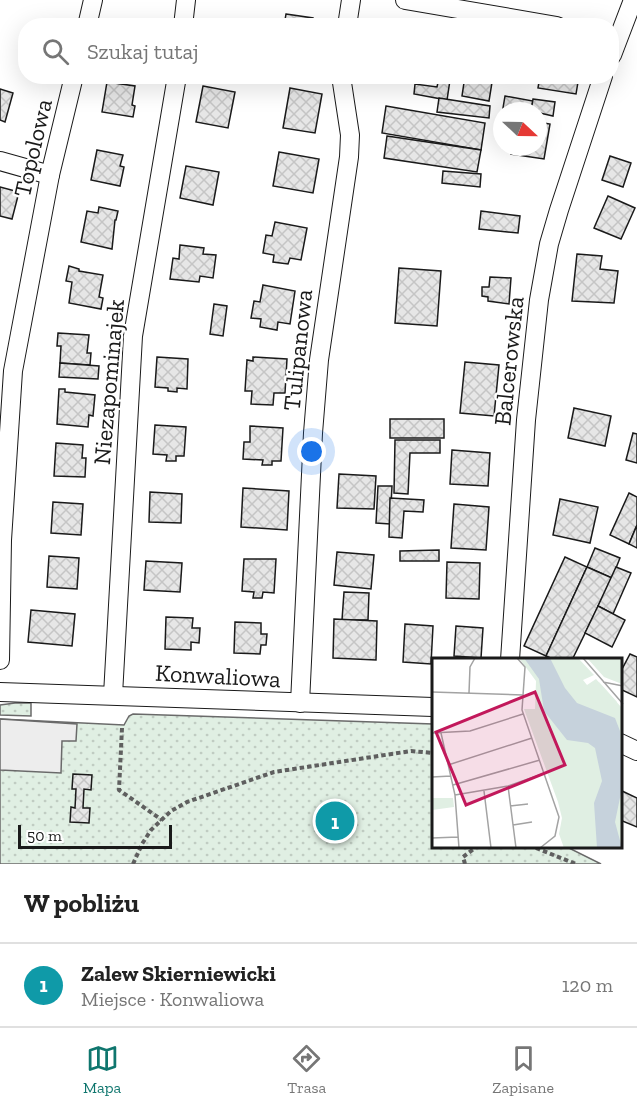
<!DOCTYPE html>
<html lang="pl">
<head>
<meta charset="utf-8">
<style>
	body { margin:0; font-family:"Zilla Slab",serif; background:#f6f6f6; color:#222 }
	.compass { position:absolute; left:493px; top:102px; width:54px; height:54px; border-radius:50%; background:#fff; box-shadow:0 6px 24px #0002; rotate:112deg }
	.scale { position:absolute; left:18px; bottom:15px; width:154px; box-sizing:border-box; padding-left:6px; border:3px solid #1a1a1a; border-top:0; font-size:16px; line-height:21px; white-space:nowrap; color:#1a1a1a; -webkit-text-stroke:4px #fff; paint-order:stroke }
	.you { position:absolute; left:312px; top:452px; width:21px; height:21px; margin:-15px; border:4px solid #fff; border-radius:50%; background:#1a73e8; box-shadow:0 0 0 9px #1a73e833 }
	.badge { display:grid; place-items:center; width:39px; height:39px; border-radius:50%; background:#0f766e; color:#fff; font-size:20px; font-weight:700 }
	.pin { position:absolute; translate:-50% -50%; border:3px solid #fff; box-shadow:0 2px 6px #0006 }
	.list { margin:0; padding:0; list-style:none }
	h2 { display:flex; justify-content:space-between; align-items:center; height:78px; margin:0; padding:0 24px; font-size:26px }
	h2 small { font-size:20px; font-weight:400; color:#767676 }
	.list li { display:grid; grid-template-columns:39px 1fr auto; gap:18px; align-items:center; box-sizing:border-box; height:84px; padding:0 24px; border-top:2px solid #e0e0e0 }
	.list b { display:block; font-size:22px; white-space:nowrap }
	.list p { margin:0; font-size:20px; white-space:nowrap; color:#767676 }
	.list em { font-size:20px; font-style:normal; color:#767676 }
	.icon { flex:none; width:33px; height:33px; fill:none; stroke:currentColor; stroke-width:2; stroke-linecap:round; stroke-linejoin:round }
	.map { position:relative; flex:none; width:637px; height:864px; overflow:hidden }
	.search { position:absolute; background:#fff; box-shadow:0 6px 24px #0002; left:18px; right:18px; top:18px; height:66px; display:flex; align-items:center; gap:15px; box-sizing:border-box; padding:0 21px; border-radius:24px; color:#767676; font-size:22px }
	.sheet { height:162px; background:#fff }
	nav { display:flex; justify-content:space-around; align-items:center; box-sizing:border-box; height:84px; border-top:2px solid #e0e0e0; background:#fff; font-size:16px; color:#767676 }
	nav a { display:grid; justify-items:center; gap:3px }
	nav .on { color:#0f766e }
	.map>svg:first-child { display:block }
	.grass { fill:url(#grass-dots); stroke:#6a6a6a; stroke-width:1.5 }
	.parking { fill:#ededed; stroke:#6a6a6a; stroke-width:1.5 }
	.building { fill:url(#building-cross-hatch); stroke:#1a1a1a; stroke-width:1.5 }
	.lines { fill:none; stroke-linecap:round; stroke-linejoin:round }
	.minor-casing { stroke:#1a1a1a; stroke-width:20 }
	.path { stroke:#5f5f5f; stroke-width:4; stroke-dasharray:4.5 3; stroke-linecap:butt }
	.minor { stroke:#fff; stroke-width:18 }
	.labels { text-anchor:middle; stroke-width:4.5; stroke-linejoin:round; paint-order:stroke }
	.street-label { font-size:24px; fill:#1a1a1a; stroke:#fff }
	.inset-road { fill:none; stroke:#a3a3a3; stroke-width:1.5 }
	.view { fill:#c2185b; fill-opacity:0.15; stroke:#c2185b; stroke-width:3 }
	.inset-edge { fill:none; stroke:#1a1a1a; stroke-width:3 }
</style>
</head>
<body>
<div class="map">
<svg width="637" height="864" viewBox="0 0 637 864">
	<defs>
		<pattern id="grass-dots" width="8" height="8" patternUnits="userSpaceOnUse" patternTransform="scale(1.5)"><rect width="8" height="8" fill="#e0efe3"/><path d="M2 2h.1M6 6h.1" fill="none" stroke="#c0ccc2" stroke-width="1.8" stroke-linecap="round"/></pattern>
		<pattern id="building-cross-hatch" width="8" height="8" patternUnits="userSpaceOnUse" patternTransform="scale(1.5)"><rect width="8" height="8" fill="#e6e6e6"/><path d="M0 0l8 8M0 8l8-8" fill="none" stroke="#c5c5c5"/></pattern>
	</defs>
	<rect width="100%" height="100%" fill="#fff"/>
	<!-- grass -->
	<g class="grass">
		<polygon points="15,703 31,703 31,716 0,715 0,705"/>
		<polygon points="133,714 433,724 433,848 569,848 601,864 0,864 0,719 124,725 129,716"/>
	</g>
	<!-- parking -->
	<polygon class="parking" points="0,719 77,724 76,741 62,741 61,773 0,770"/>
	<!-- building -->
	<g class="building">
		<polygon points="286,14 313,18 312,26 284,26"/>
		<polygon points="465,76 493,76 489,101 462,96"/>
		<polygon points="540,76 579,76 576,94 538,88"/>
		<polygon points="439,78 450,80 447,100 414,94 415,84 437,87"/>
		<polygon points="107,82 135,86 132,105 135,106 133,117 102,112"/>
		<polygon points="203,86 235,92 228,128 196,122"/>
		<polygon points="290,88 322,94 315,133 283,128"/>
		<polygon points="0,89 13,93 5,122 0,120"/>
		<polygon points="505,96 533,101 531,111 503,108"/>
		<polygon points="439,98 490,106 489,118 437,112"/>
		<polygon points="533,99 555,102 553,116 531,111"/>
		<polygon points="386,106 485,123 481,150 382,133"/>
		<polygon points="538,122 550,124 544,159 511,154 512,147 538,147"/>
		<polygon points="387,136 481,150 477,172 384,158"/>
		<polygon points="97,150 123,155 120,166 124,167 120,186 91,180"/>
		<polygon points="279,152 319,159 313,193 273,186"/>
		<polygon points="610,156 631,163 623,187 602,180"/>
		<polygon points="186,166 219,172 213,205 180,198"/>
		<polygon points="443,171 481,174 480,187 442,183"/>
		<polygon points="0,187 19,192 12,219 0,216"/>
		<polygon points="608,196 635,208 621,239 594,228"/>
		<polygon points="99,207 118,211 116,220 115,220 112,249 81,242 87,211 98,213"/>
		<polygon points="481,211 520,216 518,233 479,229"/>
		<polygon points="275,222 307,228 301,260 290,258 288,264 273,262 274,255 263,253 266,235 272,236"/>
		<polygon points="180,245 204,248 203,254 216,255 213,278 200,276 199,282 170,279 173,258 179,259"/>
		<polygon points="577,254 602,256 600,269 618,271 614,303 572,301"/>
		<polygon points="69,266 79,269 79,271 103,275 99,297 103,298 101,309 69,303 72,282 66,281"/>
		<polygon points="399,268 441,271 437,326 395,323"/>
		<polygon points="490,277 511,278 509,304 488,301 488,297 482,296 482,287 489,287"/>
		<polygon points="263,285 295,291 290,324 278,322 277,330 260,327 261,319 251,318 254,301 260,302"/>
		<polygon points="214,304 227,306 223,336 210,334"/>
		<polygon points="58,333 89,335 87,353 91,353 90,365 60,363 61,346 57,346"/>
		<polygon points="157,357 188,359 187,389 177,388 177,392 168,391 168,388 155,387"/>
		<polygon points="253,357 287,359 285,393 274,393 273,405 251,404 252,391 245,391 247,360 253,361"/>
		<polygon points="465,362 499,365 494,416 460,413"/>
		<polygon points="60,363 99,366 98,379 59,377"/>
		<polygon points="59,389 65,389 65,392 95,395 93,416 89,415 88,427 57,424"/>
		<polygon points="574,408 611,416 605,446 568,438"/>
		<rect x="390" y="419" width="54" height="19"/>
		<polygon points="155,425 186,427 184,456 176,456 176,461 166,461 167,455 153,454"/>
		<polygon points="250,426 283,428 281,461 272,461 272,465 262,465 263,460 243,459 244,442 250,442"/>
		<polygon points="633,433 637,434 637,463 626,460"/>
		<polygon points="395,440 440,440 440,453 410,453 408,494 394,493"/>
		<polygon points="56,443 83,445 82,458 86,458 85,477 54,476"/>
		<polygon points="452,450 490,453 488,486 450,484"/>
		<polygon points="339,474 376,476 374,509 337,508"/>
		<polygon points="378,486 392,486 390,524 376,523"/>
		<polygon points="243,488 289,491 287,530 241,527"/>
		<polygon points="150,492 182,494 181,523 149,522"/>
		<polygon points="629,493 637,497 637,525 629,544 610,535"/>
		<polygon points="390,498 424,500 423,512 404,511 402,538 389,537"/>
		<polygon points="560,499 598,507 590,543 553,535"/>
		<polygon points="53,502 83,504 81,535 51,533"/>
		<polygon points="454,504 489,507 486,550 451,548"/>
		<polygon points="637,525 637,548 629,544"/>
		<polygon points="595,548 620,558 612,578 587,567"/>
		<polygon points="439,550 439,561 400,561 400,551"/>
		<polygon points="337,552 374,555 371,589 334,585"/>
		<polygon points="49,556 79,558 77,589 47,587"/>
		<polygon points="565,557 587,567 546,656 524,646"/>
		<polygon points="244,559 276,559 274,593 263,592 262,598 253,598 254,592 242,591"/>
		<polygon points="146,561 182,563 180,592 144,590"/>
		<polygon points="447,562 480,563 479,599 446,598"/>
		<polygon points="587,567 612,578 572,660 555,660 546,656"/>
		<polygon points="616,567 631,573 613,614 598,606"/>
		<polygon points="344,592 369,593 368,620 342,620"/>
		<polygon points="598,606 625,620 612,647 585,633"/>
		<polygon points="31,610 75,614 72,646 28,642"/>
		<polygon points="166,617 193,618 192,628 200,628 199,643 191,642 191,650 165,649"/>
		<polygon points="334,619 377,621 376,660 333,658"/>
		<polygon points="235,622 261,623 261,634 267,634 266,645 261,645 260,654 234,653"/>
		<polygon points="405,624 433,626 431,664 403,662"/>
		<polygon points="456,626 483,628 481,658 454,656"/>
		<polygon points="630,654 637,657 637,697 620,689 620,673"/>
		<polygon points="73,774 92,775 91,790 84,789 83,808 90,808 89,823 70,822 71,807 75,808 76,789 72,789"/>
		<polygon points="620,790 637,798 637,827 620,820"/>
	</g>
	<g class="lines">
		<!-- minor casing -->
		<g class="minor-casing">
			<g id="minor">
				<polyline points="405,0 557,26"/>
				<polyline points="87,26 93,0"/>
				<polyline points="183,26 186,0"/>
				<polyline points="347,26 351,0"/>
				<polyline points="612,55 633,0"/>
				<polyline points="0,161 50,175"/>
				<polyline points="0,660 2,540 13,371 50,175 74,76"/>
				<polyline points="510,660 526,420 539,300 549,244 559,210 603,76"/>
				<polyline points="0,692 433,707"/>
				<polyline points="113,695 133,336 177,76"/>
				<polyline points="300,703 313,433 319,360 349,157 350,135 341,76"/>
				<polyline points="620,743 637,751"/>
			</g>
		</g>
		<!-- path -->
		<g class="path">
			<polyline points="122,728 119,790 162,820"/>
			<polyline points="536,848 576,864"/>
			<polyline points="133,864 142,844 151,830 171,811 187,802 274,772 411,751 433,753"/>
			<polyline points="465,864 463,857 475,848"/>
		</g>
		<!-- minor -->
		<use href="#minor" class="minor"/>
	</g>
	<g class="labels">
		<!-- street labels -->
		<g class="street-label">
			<text transform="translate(33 148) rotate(-77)" y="8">Topolowa</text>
			<text transform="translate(298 350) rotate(-84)" y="8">Tulipanowa</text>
			<text transform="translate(509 361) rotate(-84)" y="8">Balcerowska</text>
			<text transform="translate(109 382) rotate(-85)" y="8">Niezapominajek</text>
			<text transform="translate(218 676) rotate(3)" y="8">Konwaliowa</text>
		</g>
	</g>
	<!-- overview -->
	<g transform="translate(432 658)">
		<rect width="190" height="190" fill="#fff"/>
		<path d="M87 0H146L162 17 151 22 155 27 164 21 190 50V190H132L127 176 130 160 126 144 92 51H103L104 23ZM155 0H190V26L172 19ZM0 140H21L22 149 0 152Z" fill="#e0efe3"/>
		<path d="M167 24 185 44V45L158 44 163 39 170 42ZM143 161 144 166 158 190H139L131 162Z" fill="#e0efe3"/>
		<path d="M133 150a8 8 0 1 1 16 0a8 8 0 1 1-16 0Z" fill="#e0efe3"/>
		<path d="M92 0H118L133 30 145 45 183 60 188 73 190 130 183 164 190 190H165L162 145 170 123 163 90 156 85 135 82 112 53 107 21Z" fill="#c6d2dc"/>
		<path class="inset-road" d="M85 0 93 9 90 52 127 159 123 178 108 190M151 0 191 46M171 24 191 28M0 34 91 37M37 35 38 9 43 0M0 75 38 73 91 56M9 75 23 137 27 190M16 107 100 80M0 119 19 118M21 127 108 102M76 128 84 190M52 133 59 190M23 137 76 128 113 115M78 148 96 146M81 167 100 164M0 180 26 179"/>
		<path class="view" d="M103 34 133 107 34 147 4 74Z"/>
		<rect width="190" height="190" class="inset-edge"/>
	</g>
</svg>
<svg class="compass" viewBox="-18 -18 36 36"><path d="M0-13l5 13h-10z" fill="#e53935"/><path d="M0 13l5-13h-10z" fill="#767676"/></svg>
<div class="scale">50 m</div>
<div class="you"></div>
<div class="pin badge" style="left:335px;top:821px;background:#0f9aa8">1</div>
<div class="search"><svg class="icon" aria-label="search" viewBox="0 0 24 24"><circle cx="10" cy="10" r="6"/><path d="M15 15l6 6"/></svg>Szukaj tutaj</div>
</div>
<section class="sheet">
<h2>W pobliżu<small></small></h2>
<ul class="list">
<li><span class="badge" style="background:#0f9aa8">1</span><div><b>Zalew Skierniewicki</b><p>Miejsce · Konwaliowa</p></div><em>120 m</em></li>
</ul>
</section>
<nav>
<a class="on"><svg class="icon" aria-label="map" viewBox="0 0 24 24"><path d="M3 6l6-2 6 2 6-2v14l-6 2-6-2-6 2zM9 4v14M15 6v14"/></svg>Mapa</a>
<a><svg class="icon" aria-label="directions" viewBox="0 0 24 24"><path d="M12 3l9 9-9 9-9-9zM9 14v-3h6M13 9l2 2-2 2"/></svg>Trasa</a>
<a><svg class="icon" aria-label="saved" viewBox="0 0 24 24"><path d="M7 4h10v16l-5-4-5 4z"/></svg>Zapisane</a>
</nav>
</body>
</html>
